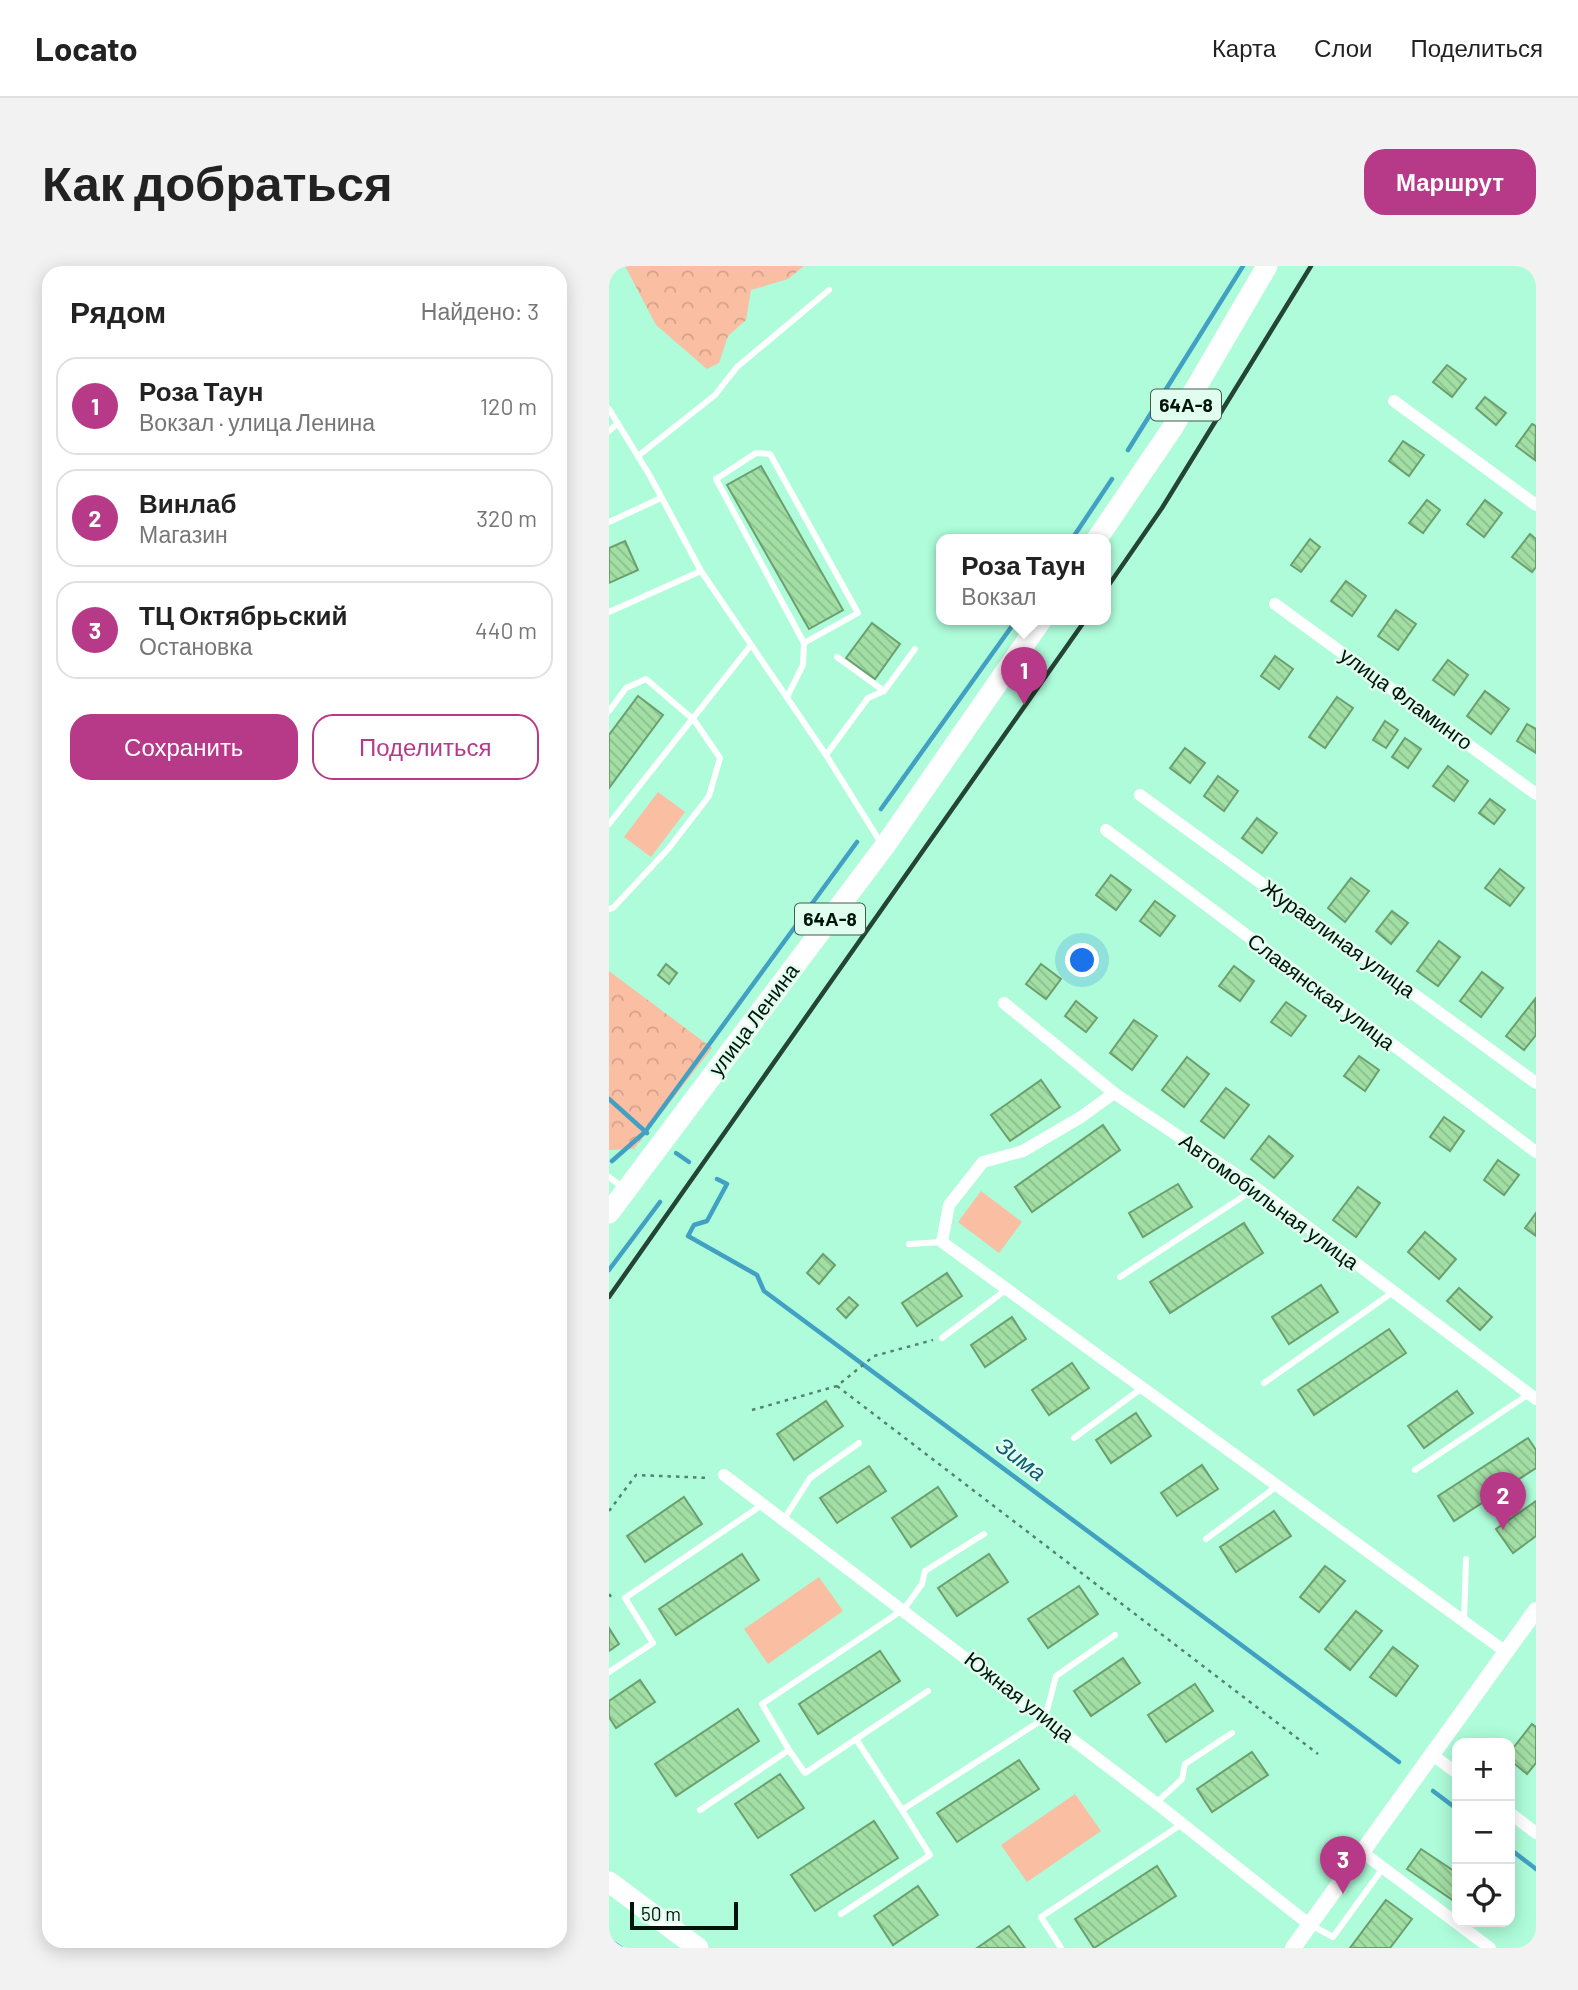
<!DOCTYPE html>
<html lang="ru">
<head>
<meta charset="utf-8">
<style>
	body { margin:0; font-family:Barlow,sans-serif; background:#f2f2f2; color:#222 }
	.controls { position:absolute; right:21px; bottom:21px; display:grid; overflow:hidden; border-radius:14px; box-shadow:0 4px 18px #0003 }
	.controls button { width:63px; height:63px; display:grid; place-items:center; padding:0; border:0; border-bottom:2px solid #e0e0e0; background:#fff; color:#222; font:35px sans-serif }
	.scale { position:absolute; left:21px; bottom:18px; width:108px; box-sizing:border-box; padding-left:7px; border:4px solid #00140b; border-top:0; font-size:19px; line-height:24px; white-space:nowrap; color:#00140b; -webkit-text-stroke:5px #e0fdef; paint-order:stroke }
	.you { position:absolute; left:474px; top:695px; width:24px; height:24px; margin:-18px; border:5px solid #fff; border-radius:50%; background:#1a73e8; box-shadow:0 0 0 10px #1a73e833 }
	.badge { display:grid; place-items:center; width:46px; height:46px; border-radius:50%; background:#b73a89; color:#fff; font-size:23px; font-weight:700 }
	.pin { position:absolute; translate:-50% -58px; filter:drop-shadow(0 2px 4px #0008) }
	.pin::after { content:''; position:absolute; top:37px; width:24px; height:21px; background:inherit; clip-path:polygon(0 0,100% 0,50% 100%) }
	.popup { position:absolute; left:327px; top:268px; width:175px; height:91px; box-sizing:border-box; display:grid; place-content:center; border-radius:14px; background:#fff; filter:drop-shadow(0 2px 5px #0005); font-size:23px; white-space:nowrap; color:#767676 }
	.popup b { font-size:26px; color:#222 }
	.popup::after { content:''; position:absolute; left:50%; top:100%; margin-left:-14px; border:14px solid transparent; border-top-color:#fff }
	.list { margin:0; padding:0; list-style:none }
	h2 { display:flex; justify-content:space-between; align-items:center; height:91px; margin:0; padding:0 28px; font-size:30px }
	h2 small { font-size:23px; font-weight:400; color:#767676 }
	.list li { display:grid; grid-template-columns:46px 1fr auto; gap:21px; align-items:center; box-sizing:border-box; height:98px; margin:0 14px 14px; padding:0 14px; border:2px solid #e0e0e0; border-radius:21px }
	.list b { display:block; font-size:26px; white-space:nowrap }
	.list p { margin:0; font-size:23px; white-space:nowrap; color:#767676 }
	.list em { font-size:23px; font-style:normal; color:#767676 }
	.actions { display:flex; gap:14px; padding:21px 28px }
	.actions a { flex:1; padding:16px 0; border:2px solid #b73a89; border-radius:21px; text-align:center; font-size:24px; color:#b73a89 }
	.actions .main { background:#b73a89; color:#fff }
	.icon { flex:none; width:38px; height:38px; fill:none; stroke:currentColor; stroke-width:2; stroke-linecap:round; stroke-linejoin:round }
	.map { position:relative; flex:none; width:927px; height:1682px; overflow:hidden; border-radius:21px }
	header { display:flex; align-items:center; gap:42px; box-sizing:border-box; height:98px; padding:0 35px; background:#fff; border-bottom:2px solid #e0e0e0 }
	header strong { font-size:33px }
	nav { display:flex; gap:38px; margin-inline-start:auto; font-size:24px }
	.intro { display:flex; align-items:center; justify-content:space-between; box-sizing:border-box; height:168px; padding:0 42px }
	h1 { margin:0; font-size:49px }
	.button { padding:18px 32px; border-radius:21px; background:#b73a89; color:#fff; font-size:24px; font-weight:700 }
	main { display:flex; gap:42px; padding:0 42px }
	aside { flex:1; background:#fff; border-radius:21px; box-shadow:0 4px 18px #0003 }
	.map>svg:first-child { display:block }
	.forest { fill:url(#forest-crowns) }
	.park { fill:#fabea3 }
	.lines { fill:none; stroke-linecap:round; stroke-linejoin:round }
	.stream { stroke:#42a1c3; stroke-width:4.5 }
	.building { fill:url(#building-back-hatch); stroke:#6c9f6e; stroke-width:2 }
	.path { stroke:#53836e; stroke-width:2.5; stroke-dasharray:3.5 5; stroke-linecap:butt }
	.service { stroke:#fff; stroke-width:6 }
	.minor { stroke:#fff; stroke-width:12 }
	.tertiary { stroke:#fff; stroke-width:16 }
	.primary { stroke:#fff; stroke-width:21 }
	.rail { stroke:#244435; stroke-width:4.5 }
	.labels { text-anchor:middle; stroke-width:5; stroke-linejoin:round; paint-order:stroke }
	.shield { fill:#e0fdef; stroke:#435a4f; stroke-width:2 }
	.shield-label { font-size:19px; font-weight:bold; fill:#00140b }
	.street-label { font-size:21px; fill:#00140b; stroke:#e0fdef }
	.water-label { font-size:23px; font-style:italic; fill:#0e5b73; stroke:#e0fdef }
</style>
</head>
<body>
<header>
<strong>Locato</strong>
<nav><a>Карта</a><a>Слои</a><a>Поделиться</a></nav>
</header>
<div class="intro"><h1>Как добраться</h1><a class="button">Маршрут</a></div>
<main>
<aside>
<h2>Рядом<small>Найдено: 3</small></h2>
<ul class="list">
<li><span class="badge">1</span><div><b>Роза Таун</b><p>Вокзал · улица Ленина</p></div><em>120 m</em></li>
<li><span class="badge">2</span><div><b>Винлаб</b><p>Магазин</p></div><em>320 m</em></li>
<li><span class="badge">3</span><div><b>ТЦ Октябрьский</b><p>Остановка</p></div><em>440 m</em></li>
</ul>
<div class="actions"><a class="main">Сохранить</a><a>Поделиться</a></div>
</aside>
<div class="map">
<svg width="927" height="1682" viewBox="0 0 927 1682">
	<defs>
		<pattern id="forest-crowns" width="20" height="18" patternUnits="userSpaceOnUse" patternTransform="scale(1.75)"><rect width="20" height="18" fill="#fabea3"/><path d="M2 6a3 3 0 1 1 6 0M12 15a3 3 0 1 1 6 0" fill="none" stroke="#d4a28b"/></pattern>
		<pattern id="building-back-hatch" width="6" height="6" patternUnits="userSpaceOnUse" patternTransform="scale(1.75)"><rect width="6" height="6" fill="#a2dfa4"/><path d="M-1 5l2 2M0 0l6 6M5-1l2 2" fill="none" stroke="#8abe8c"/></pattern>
	</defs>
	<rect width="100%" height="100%" fill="#aefcda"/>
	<!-- forest -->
	<g class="forest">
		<polygon points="16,0 195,0 179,13 142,24 137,54 119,70 110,97 98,103 47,59"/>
		<polygon points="0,705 103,782 25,883 0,884"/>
	</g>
	<!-- park -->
	<g class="park">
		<polygon points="49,526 76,546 42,591 15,571"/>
		<polygon points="372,925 413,956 390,987 349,956"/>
		<polygon points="210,1311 234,1345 159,1398 135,1363"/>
		<polygon points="466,1528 492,1565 418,1616 392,1579"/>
	</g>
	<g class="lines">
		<!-- stream -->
		<g class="stream">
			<polyline points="519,184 634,0"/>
			<polyline points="463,273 503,213"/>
			<polyline points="272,543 408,353"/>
			<polyline points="0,833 38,867"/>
			<polyline points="67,887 80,896"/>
			<polyline points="3,895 36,866 248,576"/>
			<polyline points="108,913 118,918 98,955 85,959 79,970 148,1009 155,1025 790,1496"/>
			<polyline points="0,1004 51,936"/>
			<polyline points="824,1525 848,1543"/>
			<polyline points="901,1583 927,1603"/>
			<polyline points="0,1674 12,1682"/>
		</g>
	</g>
	<!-- building -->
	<g class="building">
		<polygon points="838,99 857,113 843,131 824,116"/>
		<polygon points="876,131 897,147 887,159 867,142"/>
		<polygon points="923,158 927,160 926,194 907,180"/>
		<polygon points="794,175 815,189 800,210 780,195"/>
		<polygon points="152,200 234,344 200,363 118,219"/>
		<polygon points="818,234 831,244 814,267 800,257"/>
		<polygon points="876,234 893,247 875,271 858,258"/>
		<polygon points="921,268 927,273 927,301 923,306 903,291"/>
		<polygon points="701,273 711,281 692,306 682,299"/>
		<polygon points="16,275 29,304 0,317 0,282"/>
		<polygon points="737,315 757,330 743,350 722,335"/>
		<polygon points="787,344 807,358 789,384 769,370"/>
		<polygon points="263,357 291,378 266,413 237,392"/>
		<polygon points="666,390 684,403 670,423 652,410"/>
		<polygon points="839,394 859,409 845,429 824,414"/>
		<polygon points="876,425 900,443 882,468 858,450"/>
		<polygon points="29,430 54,449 0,522 0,469"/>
		<polygon points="728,431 744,442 716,482 700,471"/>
		<polygon points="776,455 789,464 777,482 764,474"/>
		<polygon points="918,458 927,463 927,487 908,475"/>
		<polygon points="796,472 812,483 799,502 783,491"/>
		<polygon points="576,482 596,497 581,517 561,502"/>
		<polygon points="839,500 859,515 845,535 824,520"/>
		<polygon points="609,510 629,525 615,545 595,530"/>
		<polygon points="881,533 896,544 885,558 870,547"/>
		<polygon points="648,552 668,567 653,587 633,572"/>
		<polygon points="891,603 915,622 901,640 876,622"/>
		<polygon points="502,609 522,624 507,644 487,629"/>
		<polygon points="742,612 760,625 736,656 719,642"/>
		<polygon points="546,635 566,650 551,670 531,655"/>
		<polygon points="783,645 799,657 782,678 767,665"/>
		<polygon points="830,675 851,691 829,720 808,705"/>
		<polygon points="57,698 68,707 60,718 49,709"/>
		<polygon points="432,698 452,713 437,733 417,718"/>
		<polygon points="625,700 645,715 631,735 610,720"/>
		<polygon points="873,706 894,722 872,751 851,735"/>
		<polygon points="926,733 927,769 915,784 897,770"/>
		<polygon points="467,735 488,752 477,766 456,750"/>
		<polygon points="677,736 697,750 682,770 662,756"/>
		<polygon points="525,754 548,770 523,804 501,787"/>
		<polygon points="750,790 770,804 756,825 735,810"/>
		<polygon points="578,791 600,808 575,841 553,824"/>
		<polygon points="432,814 451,841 401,875 382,849"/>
		<polygon points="617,822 640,839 615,872 592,855"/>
		<polygon points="835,851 855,865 841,885 821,871"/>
		<polygon points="494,859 511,884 423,946 406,921"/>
		<polygon points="660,870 684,890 665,912 642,893"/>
		<polygon points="889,894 910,909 895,929 875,914"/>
		<polygon points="569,918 583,941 534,971 520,947"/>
		<polygon points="749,921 771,937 747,971 724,954"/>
		<polygon points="927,947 927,970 916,962"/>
		<polygon points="635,957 654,987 561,1047 541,1016"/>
		<polygon points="816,966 847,993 830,1013 799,986"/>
		<polygon points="214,988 226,999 210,1018 198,1007"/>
		<polygon points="338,1007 353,1030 308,1060 293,1037"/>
		<polygon points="712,1019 729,1046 680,1078 663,1051"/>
		<polygon points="850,1022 883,1051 871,1064 838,1035"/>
		<polygon points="240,1031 249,1039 237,1052 228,1043"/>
		<polygon points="403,1051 417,1073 376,1101 362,1079"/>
		<polygon points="780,1063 797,1087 705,1149 689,1124"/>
		<polygon points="463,1097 480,1122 440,1149 423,1124"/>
		<polygon points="848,1125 864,1147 815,1182 799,1160"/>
		<polygon points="217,1135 234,1160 185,1194 168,1168"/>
		<polygon points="527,1147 542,1170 502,1197 487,1174"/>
		<polygon points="919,1172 927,1184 927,1202 845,1255 829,1230"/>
		<polygon points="593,1199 609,1223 568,1250 552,1227"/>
		<polygon points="260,1200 277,1225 228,1257 211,1232"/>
		<polygon points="329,1221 348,1250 302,1281 283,1252"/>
		<polygon points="75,1231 93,1258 36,1296 18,1270"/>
		<polygon points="927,1235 927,1270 904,1287 887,1263"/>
		<polygon points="665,1245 682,1270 627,1306 611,1281"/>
		<polygon points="133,1288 150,1314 67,1369 50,1343"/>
		<polygon points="380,1288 399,1316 348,1350 329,1322"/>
		<polygon points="716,1300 736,1315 710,1346 691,1331"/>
		<polygon points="470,1320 489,1348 439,1382 419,1353"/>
		<polygon points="747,1345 773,1365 741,1404 716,1383"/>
		<polygon points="0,1362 10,1378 0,1385"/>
		<polygon points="784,1381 809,1400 787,1430 761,1411"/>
		<polygon points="271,1385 291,1415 209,1468 190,1438"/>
		<polygon points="514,1392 531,1417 482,1450 465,1425"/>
		<polygon points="31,1414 46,1436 7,1462 0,1451 0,1435"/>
		<polygon points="586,1418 604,1445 557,1476 539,1449"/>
		<polygon points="129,1443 150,1475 67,1530 46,1498"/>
		<polygon points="923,1458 927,1461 927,1497 918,1508 901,1494 901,1486"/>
		<polygon points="643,1486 659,1509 603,1546 588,1523"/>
		<polygon points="410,1494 430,1523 348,1576 328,1547"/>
		<polygon points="171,1508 195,1542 149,1572 126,1538"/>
		<polygon points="265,1555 289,1592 206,1645 182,1609"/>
		<polygon points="812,1583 848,1607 848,1637 798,1603"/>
		<polygon points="548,1600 567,1630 485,1682 466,1653"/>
		<polygon points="309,1620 329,1649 284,1679 265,1650"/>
		<polygon points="777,1634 803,1653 781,1682 741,1682"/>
		<polygon points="400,1660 416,1682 368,1682"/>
	</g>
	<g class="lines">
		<!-- path -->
		<g class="path">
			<polyline points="228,1120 709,1488"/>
			<polyline points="143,1144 228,1120 265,1090 324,1074"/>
			<polyline points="0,1245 27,1209 101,1212"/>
			<polyline points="0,1328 5,1335"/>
		</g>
		<!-- service -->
		<g class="service">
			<polyline points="0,143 41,210 92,305 217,489 272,577"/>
			<polyline points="0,165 9,157"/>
			<polyline points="29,190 106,129 128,101 220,24"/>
			<polyline points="0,256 52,232"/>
			<polyline points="0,346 92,305"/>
			<polyline points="228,391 275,425"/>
			<polyline points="178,431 194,399 195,377 107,213 147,187 161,188 249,347 195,377"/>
			<polyline points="0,445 17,422 37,413 85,454 111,492 100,530 60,582 4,642 0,643"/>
			<polyline points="217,489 259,432 275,425 306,383"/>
			<polyline points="0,558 142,379"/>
			<polyline points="0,911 13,921"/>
			<polyline points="300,978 333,976"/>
			<polyline points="511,1011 647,922"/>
			<polyline points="333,1072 398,1023"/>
			<polyline points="655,1117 784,1026"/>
			<polyline points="465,1172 533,1122"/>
			<polyline points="806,1204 920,1128"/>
			<polyline points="175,1253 201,1212 250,1177"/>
			<polyline points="597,1273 668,1220"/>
			<polyline points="855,1355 857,1293"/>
			<polyline points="0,1406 44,1377 16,1332 153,1239"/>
			<polyline points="247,1473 293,1544"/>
			<polyline points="180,1484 196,1507 319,1425"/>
			<polyline points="547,1537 573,1513 576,1498 623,1467"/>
			<polyline points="91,1544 180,1484 153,1438 295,1343 313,1318 316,1305 375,1268"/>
			<polyline points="232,1648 321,1589 293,1544 436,1452 447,1410 506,1369"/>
			<polyline points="702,1659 724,1671 774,1602"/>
			<polyline points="452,1682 432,1651 573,1558"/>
		</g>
		<!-- minor -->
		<g class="minor">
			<polyline points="785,135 927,239"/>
			<polyline points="666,338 927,528"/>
			<polyline points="531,529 927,817"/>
			<polyline points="497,564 927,886"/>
			<polyline points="395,737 505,827 647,922 927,1133"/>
			<polyline points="505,827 472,851 414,885 374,896 340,939 333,976 897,1386"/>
			<polyline points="115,1209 547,1537 701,1659"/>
			<polyline points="822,1488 848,1507"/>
			<polyline points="901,1547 927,1567"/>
			<polyline points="753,1586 881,1682"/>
		</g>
		<!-- tertiary -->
		<polyline class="tertiary" points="684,1682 927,1344"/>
		<!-- primary -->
		<g class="primary">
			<polyline points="488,273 564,161 658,0"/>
			<polyline points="0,947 275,581 433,353"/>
			<polyline points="0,1616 89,1682"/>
		</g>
		<!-- rail -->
		<g class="rail">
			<polyline points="497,323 553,242 702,0"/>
			<polyline points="0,1031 477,353"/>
		</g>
	</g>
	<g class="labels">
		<!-- shield labels -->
		<g class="shield">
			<rect x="542" y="123.5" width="70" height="31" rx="5"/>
			<rect x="186" y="637.5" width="70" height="31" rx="5"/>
		</g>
		<g class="shield-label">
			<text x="577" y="146">64А-8</text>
			<text x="221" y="660">64А-8</text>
		</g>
		<!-- street labels -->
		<g class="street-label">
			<text transform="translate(797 433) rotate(36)" y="7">улица Фламинго</text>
			<text transform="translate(729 673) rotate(36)" y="7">Журавлиная улица</text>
			<text transform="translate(712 726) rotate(37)" y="7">Славянская улица</text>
			<text transform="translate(145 754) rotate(-53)" y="7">улица Ленина</text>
			<text transform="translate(660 936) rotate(36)" y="7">Автомобильная улица</text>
			<text transform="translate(410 1431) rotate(38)" y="7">Южная улица</text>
		</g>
		<!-- water labels -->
		<g class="water-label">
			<text transform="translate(412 1193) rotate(37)" y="8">Зима</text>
		</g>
	</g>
</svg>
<div class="controls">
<button>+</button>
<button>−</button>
<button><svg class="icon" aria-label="locate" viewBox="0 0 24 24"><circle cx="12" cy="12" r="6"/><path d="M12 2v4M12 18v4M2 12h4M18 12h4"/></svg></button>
</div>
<div class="scale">50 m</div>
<div class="you"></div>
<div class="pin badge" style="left:415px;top:439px">1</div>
<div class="popup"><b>Роза Таун</b>Вокзал</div>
<div class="pin badge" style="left:894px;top:1264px">2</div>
<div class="pin badge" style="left:734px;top:1628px">3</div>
</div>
</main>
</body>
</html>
